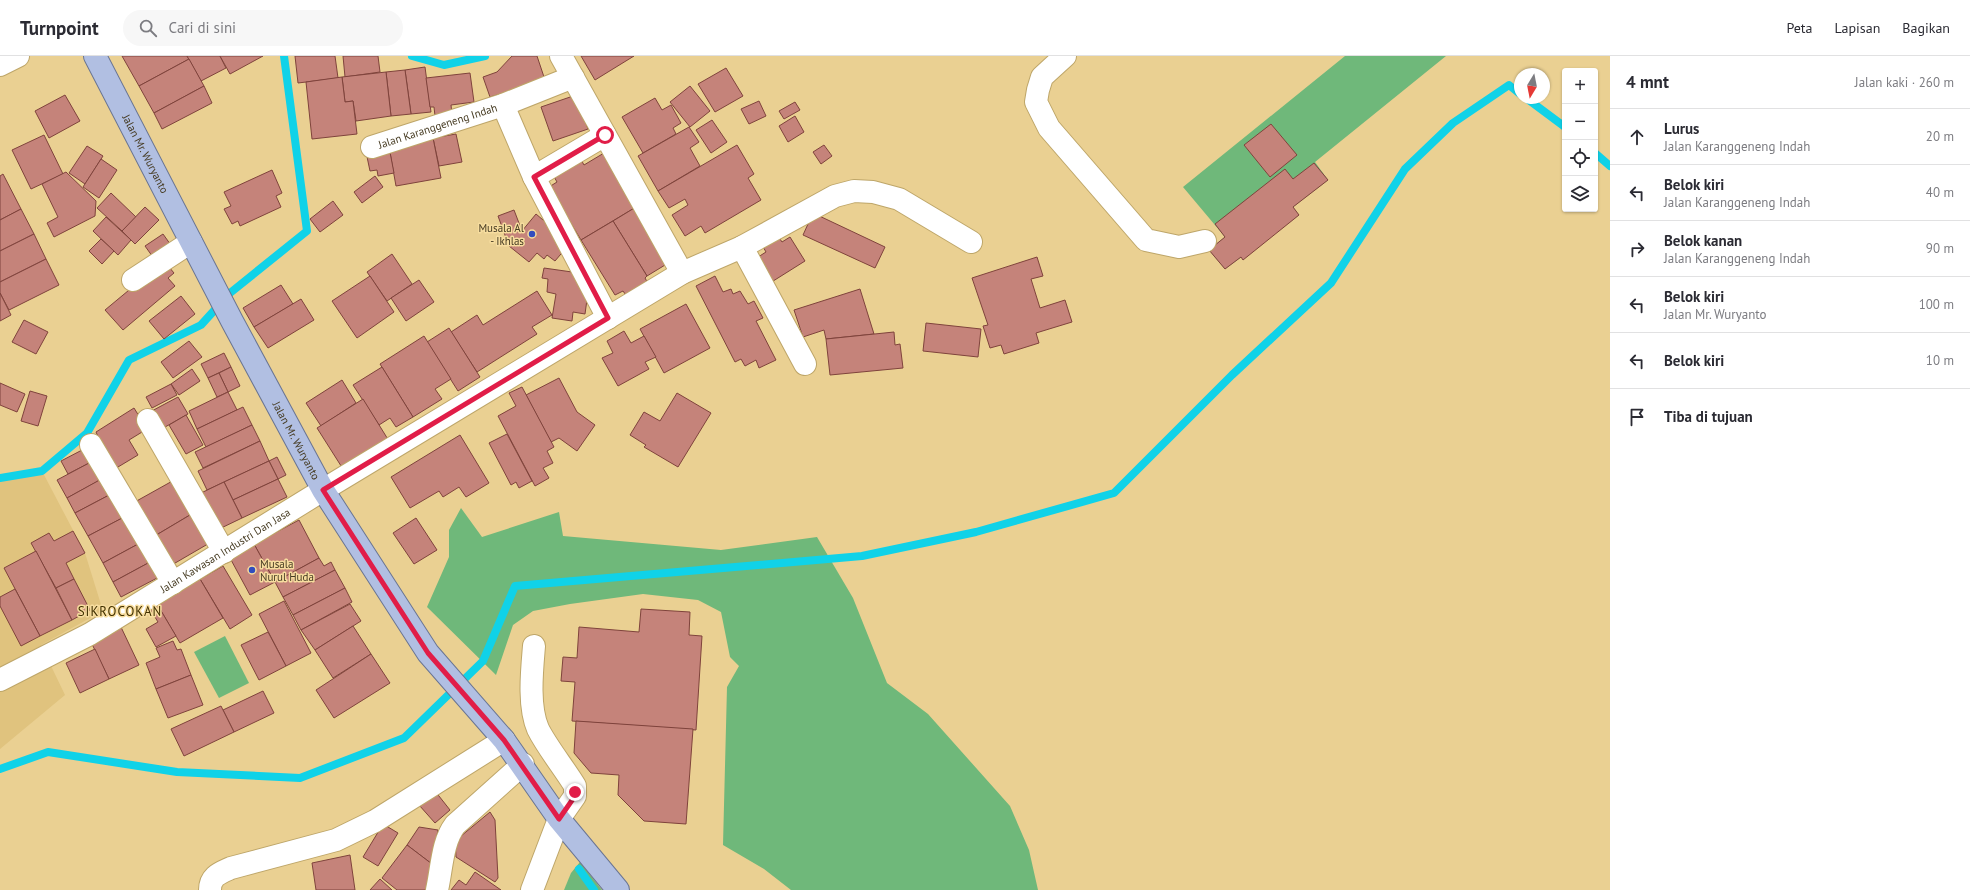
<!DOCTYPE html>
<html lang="id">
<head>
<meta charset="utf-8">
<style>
	body { margin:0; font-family:"PT Sans",sans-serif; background:#f7f7f7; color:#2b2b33 }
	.controls { position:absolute; right:12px; top:12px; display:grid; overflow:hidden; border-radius:4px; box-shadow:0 1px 3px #0004 }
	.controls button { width:36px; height:36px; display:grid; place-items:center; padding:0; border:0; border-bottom:1px solid #e1e1e2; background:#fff; color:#2b2b33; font:20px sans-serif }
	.compass { position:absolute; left:1514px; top:12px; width:36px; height:36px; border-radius:50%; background:#fff; box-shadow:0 1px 3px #0004; rotate:190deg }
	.stop { position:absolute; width:12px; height:12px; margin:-9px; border:3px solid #e11d48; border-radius:50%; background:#fff }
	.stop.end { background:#e11d48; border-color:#fff; box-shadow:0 1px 4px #0008 }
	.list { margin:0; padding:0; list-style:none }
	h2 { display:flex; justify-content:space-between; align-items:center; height:52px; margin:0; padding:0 16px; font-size:17px }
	h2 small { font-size:13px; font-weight:400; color:#7c7c81 }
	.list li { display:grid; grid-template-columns:26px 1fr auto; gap:12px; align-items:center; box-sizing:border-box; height:56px; padding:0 16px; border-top:1px solid #e1e1e2 }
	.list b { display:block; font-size:15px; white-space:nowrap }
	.list p { margin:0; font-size:13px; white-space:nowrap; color:#7c7c81 }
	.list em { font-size:13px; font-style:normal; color:#7c7c81 }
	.icon { flex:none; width:22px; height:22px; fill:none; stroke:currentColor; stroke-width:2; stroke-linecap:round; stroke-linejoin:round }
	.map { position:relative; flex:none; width:1610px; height:834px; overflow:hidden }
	header { display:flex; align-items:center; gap:24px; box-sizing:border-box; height:56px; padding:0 20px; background:#fff; border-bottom:1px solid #e1e1e2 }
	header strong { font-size:19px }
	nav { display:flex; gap:22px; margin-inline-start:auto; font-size:14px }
	.search { width:280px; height:36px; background:#f7f7f7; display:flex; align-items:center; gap:10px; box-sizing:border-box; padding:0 14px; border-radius:22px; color:#7c7c81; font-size:15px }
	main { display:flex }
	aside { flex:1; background:#fff }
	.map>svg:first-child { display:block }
	.built { fill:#e0c37e }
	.green { fill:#6fb87a }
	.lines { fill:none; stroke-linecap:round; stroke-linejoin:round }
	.stream { stroke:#10d2e8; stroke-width:8 }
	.building { fill:#c5837a; stroke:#7f433c }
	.minor-casing { stroke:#bea669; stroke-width:24 }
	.major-casing { stroke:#6a7592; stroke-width:24 }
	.minor { stroke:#fff; stroke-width:22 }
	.major { stroke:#b1bfe2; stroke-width:22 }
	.route { stroke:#e11d48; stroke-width:5 }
	.poi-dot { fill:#314dbe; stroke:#f7dd9f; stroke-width:1.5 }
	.labels { text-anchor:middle; stroke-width:3; stroke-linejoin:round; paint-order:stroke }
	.street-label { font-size:11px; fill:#463b22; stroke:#f7dd9f }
	.poi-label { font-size:11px; fill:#463b22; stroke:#f7dd9f; text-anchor:end }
	.quarter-label { font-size:13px; letter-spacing:1px; fill:#413000; stroke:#f7dd9f }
</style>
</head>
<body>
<header>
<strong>Turnpoint</strong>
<div class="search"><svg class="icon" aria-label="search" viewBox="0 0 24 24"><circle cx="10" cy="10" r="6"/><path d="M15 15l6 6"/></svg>Cari di sini</div>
<nav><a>Peta</a><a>Lapisan</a><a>Bagikan</a></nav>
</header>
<main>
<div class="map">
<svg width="1610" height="834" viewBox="0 0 1610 834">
	<rect width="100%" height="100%" fill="#ead092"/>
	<!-- built -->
	<polygon class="built" points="42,415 85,497 103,555 41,589 65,639 0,693 0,422"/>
	<!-- green -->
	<g class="green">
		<polygon points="1345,0 1446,0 1315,106 1328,124 1293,151 1299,159 1225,213 1209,194 1225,181 1183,131"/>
		<polygon points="461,452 482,481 559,456 563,480 721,494 817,481 853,542 887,627 928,658 1010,750 1029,794 1038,834 791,834 764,813 723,789 727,631 739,610 730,601 721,556 698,544 643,538 570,548 533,555 513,569 496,619 427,551 449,501 449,474"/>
		<polygon points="225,580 249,627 219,642 194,596"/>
		<polygon points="580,806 602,834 564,834 571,817"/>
	</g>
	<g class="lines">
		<!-- stream -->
		<g class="stream">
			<polyline points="412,0 444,9 485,0"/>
			<polyline points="1526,42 1565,71"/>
			<polyline points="1595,97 1610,110"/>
			<polyline points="0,422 42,415 87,377 129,304 201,269 230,237 307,175 284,0"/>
			<polyline points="0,713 48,696 177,716 300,722 404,682 483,605 515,530 862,500 976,476 1114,437 1232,319 1331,227 1405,113 1453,67 1509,29 1520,38"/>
			<polyline points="579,813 594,834"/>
		</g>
	</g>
	<!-- building -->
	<g class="building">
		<polygon points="122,0 187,0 189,3 139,30"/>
		<polygon points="187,0 220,0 226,12 201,25"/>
		<polygon points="220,0 263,0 230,18"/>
		<polygon points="295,0 335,0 338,22 298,27"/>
		<polygon points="343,0 378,0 380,16 345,21"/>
		<polygon points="512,0 537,0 546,27 506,41 504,37 490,41 483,21 497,16"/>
		<polygon points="581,0 634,0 595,24"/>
		<polygon points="189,3 204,30 154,57 139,30"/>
		<polygon points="425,11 431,56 411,58 405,14"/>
		<polygon points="726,12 743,40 715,56 698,28"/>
		<polygon points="405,14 411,58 391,60 386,16"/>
		<polygon points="386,16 391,60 356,65 353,45 345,46 342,21"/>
		<polygon points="470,17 474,46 451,49 452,58 435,60 434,51 430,51 426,22"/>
		<polygon points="342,21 345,46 353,45 357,78 312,83 306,26"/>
		<polygon points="204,30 212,47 162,73 154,57"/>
		<polygon points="690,30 710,55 690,71 670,46"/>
		<polygon points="65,39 80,65 49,82 35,55"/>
		<polygon points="576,39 588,73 553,85 541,51"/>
		<polygon points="655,42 662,54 671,49 681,67 673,72 676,78 643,97 622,61"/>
		<polygon points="759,45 766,60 749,68 741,53"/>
		<polygon points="795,46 800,54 784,63 779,55"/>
		<polygon points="795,60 804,76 788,86 779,70"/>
		<polygon points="712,64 727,86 711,97 696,74"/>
		<polygon points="1271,68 1297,99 1270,121 1244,89"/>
		<polygon points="689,71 699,86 690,92 700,110 658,135 638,100"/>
		<polygon points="456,78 462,106 439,110 433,82"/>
		<polygon points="44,79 63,118 31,133 12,94"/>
		<polygon points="433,82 441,122 396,130 389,91"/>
		<polygon points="737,89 754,118 748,122 761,144 705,177 701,170 685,180 672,159 688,149 685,143 669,152 658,135"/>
		<polygon points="824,89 832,100 821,108 813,96"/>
		<polygon points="87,90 103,100 85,128 69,117"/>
		<polygon points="389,91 394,117 378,120 377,114 370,115 366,96"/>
		<polygon points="604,97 636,151 581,184 549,131 557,126 552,117 579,100 584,109"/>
		<polygon points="101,103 117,114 99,142 83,131"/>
		<polygon points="1314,107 1328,124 1293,151 1299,159 1243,204 1241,201 1225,213 1209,194 1225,181 1215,168 1285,113 1293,123"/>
		<polygon points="272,114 282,137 276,140 281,151 240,170 238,165 232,168 224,153 231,150 224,136"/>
		<polygon points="66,116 96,145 95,160 54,181 47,167 58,161 42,128"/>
		<polygon points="3,118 21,153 0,164 0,120"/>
		<polygon points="375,120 383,131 362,147 354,136"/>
		<polygon points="111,137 136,161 122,175 97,152"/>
		<polygon points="333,145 343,159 320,176 310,163"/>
		<polygon points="145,151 159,164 135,188 122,175"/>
		<polygon points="636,151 670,206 647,220 613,165"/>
		<polygon points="21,153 34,178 0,195 0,164"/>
		<polygon points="514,154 522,175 536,158 563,181 566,192 555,205 547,199 544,203 537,197 529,206 509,190 498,160"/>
		<polygon points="813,157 885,191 875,212 803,179"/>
		<polygon points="106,161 131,184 118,199 93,175"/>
		<polygon points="613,165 647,220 645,222 649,229 628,242 623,235 615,239 581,184"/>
		<polygon points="34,178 46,203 0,226 0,195"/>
		<polygon points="163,178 173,192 155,204 145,190"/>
		<polygon points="778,180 782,186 790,181 805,205 770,227 755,203 766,196 762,189"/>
		<polygon points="101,183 114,195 102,208 89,195"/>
		<polygon points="392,198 412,228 387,245 367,216"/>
		<polygon points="1037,201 1043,220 1031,223 1040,252 1065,244 1072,266 1036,277 1039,287 1004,298 1001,289 990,292 983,270 988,269 972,222"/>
		<polygon points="46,203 59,229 9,254 0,237 0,226"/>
		<polygon points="164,205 174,217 168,222 175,230 123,274 105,254"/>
		<polygon points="544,212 579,217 589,229 585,258 573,256 572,265 552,262 556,238 547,236 548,223 542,222"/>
		<polygon points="370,220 394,256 357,282 332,245"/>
		<polygon points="715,220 723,236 731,233 733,238 740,235 748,248 754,245 763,262 756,265 776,304 759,312 756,304 745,310 741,303 735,306 696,230"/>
		<polygon points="419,224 434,246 406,265 391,242"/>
		<polygon points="281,229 293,248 254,271 243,252"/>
		<polygon points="860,233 874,278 826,283 824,274 803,281 794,254"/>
		<polygon points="537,235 552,259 532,271 537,278 477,316 451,276 477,259 483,269"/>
		<polygon points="0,237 11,259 0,265"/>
		<polygon points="181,240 195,258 164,283 149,265"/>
		<polygon points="301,243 314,264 268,292 254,271"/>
		<polygon points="686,248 710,292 664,317 640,273"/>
		<polygon points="24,264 48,276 36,298 12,286"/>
		<polygon points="926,267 981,273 978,301 923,295"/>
		<polygon points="449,272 480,321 458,335 427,286"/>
		<polygon points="624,275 631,287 644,280 656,301 645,306 649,313 618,330 602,302 613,297 607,285"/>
		<polygon points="894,276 895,289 900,288 903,312 830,319 826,283"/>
		<polygon points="424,280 451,323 435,333 442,343 413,361 380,308"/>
		<polygon points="189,285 202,301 173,322 161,306"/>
		<polygon points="224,297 231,311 208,322 201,308"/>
		<polygon points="231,311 240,330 228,336 219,317"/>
		<polygon points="382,311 413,361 396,371 390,362 379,369 353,329"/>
		<polygon points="192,313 200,325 179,339 171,328"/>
		<polygon points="219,317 228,336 217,341 208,322"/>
		<polygon points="559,322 577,356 595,369 577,395 559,382 551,386 526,339"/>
		<polygon points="342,324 356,347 321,370 306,347"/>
		<polygon points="0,327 25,338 17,356 0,349"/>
		<polygon points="171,328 177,339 152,352 146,341"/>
		<polygon points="522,331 554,391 547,395 553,407 543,412 549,422 535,430 498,360 516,350 509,337"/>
		<polygon points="30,335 47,340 38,370 21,365"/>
		<polygon points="228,336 237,354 197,373 189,355"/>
		<polygon points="677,337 711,357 678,411 644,391 646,389 630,379 644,356 660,365"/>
		<polygon points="178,341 188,358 158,375 148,357"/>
		<polygon points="363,343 389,385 343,413 317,372"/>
		<polygon points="243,351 252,369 206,391 197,373"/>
		<polygon points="134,352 147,373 129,384 138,399 113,414 96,376"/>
		<polygon points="186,359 203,389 186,398 169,369"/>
		<polygon points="252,369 260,385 203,412 195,396"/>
		<polygon points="507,378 532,425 519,432 516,426 511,429 489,387"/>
		<polygon points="460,379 489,427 466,441 459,431 443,441 439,435 410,452 391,421"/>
		<polygon points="260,385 269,405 207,434 198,415"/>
		<polygon points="84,393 91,406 68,418 61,405"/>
		<polygon points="277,401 286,419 278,423 269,405"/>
		<polygon points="269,405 278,423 233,444 224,426"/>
		<polygon points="91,406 100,424 67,442 57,424"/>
		<polygon points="105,421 113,437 75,457 67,442"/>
		<polygon points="176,423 195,456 153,481 133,447"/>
		<polygon points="278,423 287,441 242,462 233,444"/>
		<polygon points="224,426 242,462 217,474 199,438"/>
		<polygon points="113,437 126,460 88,480 75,457"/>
		<polygon points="195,456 213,485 170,510 153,481"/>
		<polygon points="126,460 140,487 103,507 88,480"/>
		<polygon points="416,462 437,494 414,508 393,477"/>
		<polygon points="299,464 319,502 275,526 254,488"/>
		<polygon points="73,475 85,497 66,507 74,523 56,532 31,487 49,477 54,485"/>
		<polygon points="140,487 150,506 113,526 103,507"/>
		<polygon points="254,488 275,526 250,539 230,502"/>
		<polygon points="36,495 72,564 40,580 4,512"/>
		<polygon points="319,502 324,510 331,506 335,514 283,541 275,526"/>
		<polygon points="150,506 159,521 121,541 113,526"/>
		<polygon points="223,510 252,559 230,573 200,523"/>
		<polygon points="335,514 345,532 293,559 283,541"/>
		<polygon points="74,523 90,554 72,564 56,532"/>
		<polygon points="200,523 223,562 180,587 157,548"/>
		<polygon points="345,532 352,546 301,574 293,559"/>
		<polygon points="15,533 40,580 21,590 0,550 0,541"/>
		<polygon points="284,545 311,597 286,610 259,558"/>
		<polygon points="157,548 176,580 156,591 146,573 158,566 150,553"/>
		<polygon points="350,548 361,565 315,594 301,574"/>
		<polygon points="641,553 690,556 689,579 702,580 696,674 572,665 575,626 561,625 563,601 577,602 579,571 639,576"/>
		<polygon points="120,569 139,609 109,623 90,584"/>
		<polygon points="353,570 371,598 333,622 315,594"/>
		<polygon points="268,576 286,610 259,624 241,589"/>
		<polygon points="173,585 177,594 181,593 191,619 156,633 146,607 160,601 156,592"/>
		<polygon points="95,593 109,623 80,637 66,607"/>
		<polygon points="371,598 390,627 334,662 316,634"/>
		<polygon points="191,619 203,649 168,662 156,633"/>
		<polygon points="263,635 274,657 234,676 223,654"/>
		<polygon points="221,650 234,676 184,700 171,673"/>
		<polygon points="576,665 693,673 686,768 644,765 618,739 619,719 591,717 574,697"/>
		<polygon points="435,735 450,754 435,767 419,749"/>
		<polygon points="490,756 495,764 498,822 495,826 456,801 455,785"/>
		<polygon points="383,768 398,777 378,810 363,801"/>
		<polygon points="419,771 438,774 432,808 407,789"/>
		<polygon points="407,789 432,808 429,834 397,834 382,822"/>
		<polygon points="350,799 355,834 316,834 312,807"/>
		<polygon points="475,816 501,834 451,834 459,824 466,829"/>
		<polygon points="380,823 392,834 370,834"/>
	</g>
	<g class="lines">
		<!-- minor casing -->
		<g class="minor-casing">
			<g id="minor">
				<polyline points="561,0 682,217"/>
				<polyline points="1065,0 1042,21 1038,34 1036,46 1049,72 1146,184 1179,191 1205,185"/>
				<polyline points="0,9 18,0"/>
				<polyline points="503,49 534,121 608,262"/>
				<path id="s1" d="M372 91 503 49 573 21"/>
				<polyline points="534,121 605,79"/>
				<polyline points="742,191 835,140 854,135 873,136 899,143 971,186"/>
				<polyline points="133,224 191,186"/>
				<polyline points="148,364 224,496"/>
				<polyline points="91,389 173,527"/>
				<path id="s2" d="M0 624 90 578 323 434 682 217 742 191 805 308"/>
				<path d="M210 834C210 820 220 817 231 812L336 784 375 765 504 684"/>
				<path d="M437 834C442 812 442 786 455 769L523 708"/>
				<path d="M532 834 559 763 575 740V730C564 712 547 691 538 673 528 650 532 614 534 590"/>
			</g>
		</g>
		<!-- major casing -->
		<g class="major-casing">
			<g id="major">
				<path id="s3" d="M95 0 232 265 323 434 428 597 504 684 559 763 618 834"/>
			</g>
		</g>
		<!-- minor -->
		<use href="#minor" class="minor"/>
		<!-- major -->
		<use href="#major" class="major"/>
	</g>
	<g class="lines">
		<!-- route -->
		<polyline class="route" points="575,736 575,740 559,763 504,684 428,597 323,434 608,262 534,121 605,79"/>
	</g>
	<!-- markers -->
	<g class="poi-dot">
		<circle cx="532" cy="178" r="4"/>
		<circle cx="252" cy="514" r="4"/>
	</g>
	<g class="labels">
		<!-- street labels -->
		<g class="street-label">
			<text dy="4" stroke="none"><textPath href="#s1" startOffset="69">Jalan Karanggeneng Indah</textPath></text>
			<text dy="4" stroke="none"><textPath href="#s3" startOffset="110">Jalan Mr. Wuryanto</textPath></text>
			<text dy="4" stroke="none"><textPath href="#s3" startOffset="434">Jalan Mr. Wuryanto</textPath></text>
			<text dy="4" stroke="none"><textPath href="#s2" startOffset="260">Jalan Kawasan Industri Dan Jasa</textPath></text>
		</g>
		<!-- poi labels -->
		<g class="poi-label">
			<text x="524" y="176">Musala Al<tspan x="524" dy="13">- Ikhlas</tspan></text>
			<text x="260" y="512" text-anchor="start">Musala<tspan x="260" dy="13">Nurul Huda</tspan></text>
		</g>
		<!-- quarter labels -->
		<g class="quarter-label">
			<text x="120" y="560">SIKROCOKAN</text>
		</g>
	</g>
</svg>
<div class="controls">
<button>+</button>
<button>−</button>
<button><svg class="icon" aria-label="locate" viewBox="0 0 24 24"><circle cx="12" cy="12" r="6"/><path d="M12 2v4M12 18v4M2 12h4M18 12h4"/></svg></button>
<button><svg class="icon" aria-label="layers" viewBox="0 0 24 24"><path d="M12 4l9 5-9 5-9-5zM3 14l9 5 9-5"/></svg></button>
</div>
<svg class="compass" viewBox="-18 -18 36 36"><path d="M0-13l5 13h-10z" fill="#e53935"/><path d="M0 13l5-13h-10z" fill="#7c7c81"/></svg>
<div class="stop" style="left:605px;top:79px"></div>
<div class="stop end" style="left:575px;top:736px"></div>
</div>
<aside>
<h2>4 mnt<small>Jalan kaki · 260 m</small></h2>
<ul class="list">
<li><svg class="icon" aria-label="ahead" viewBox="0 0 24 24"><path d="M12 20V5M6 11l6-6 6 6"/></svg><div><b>Lurus</b><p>Jalan Karanggeneng Indah</p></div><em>20 m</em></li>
<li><svg class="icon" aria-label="left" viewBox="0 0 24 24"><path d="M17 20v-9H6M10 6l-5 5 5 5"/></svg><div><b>Belok kiri</b><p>Jalan Karanggeneng Indah</p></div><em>40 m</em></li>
<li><svg class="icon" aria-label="right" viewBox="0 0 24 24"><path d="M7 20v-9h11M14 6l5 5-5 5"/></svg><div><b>Belok kanan</b><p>Jalan Karanggeneng Indah</p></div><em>90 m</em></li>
<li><svg class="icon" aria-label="left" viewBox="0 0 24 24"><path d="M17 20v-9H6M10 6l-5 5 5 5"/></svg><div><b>Belok kiri</b><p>Jalan Mr. Wuryanto</p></div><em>100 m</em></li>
<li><svg class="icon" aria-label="left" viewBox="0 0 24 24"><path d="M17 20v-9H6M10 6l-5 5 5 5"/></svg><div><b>Belok kiri</b></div><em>10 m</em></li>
<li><svg class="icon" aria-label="arrive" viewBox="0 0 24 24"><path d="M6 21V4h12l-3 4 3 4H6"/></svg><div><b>Tiba di tujuan</b></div></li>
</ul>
</aside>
</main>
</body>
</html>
